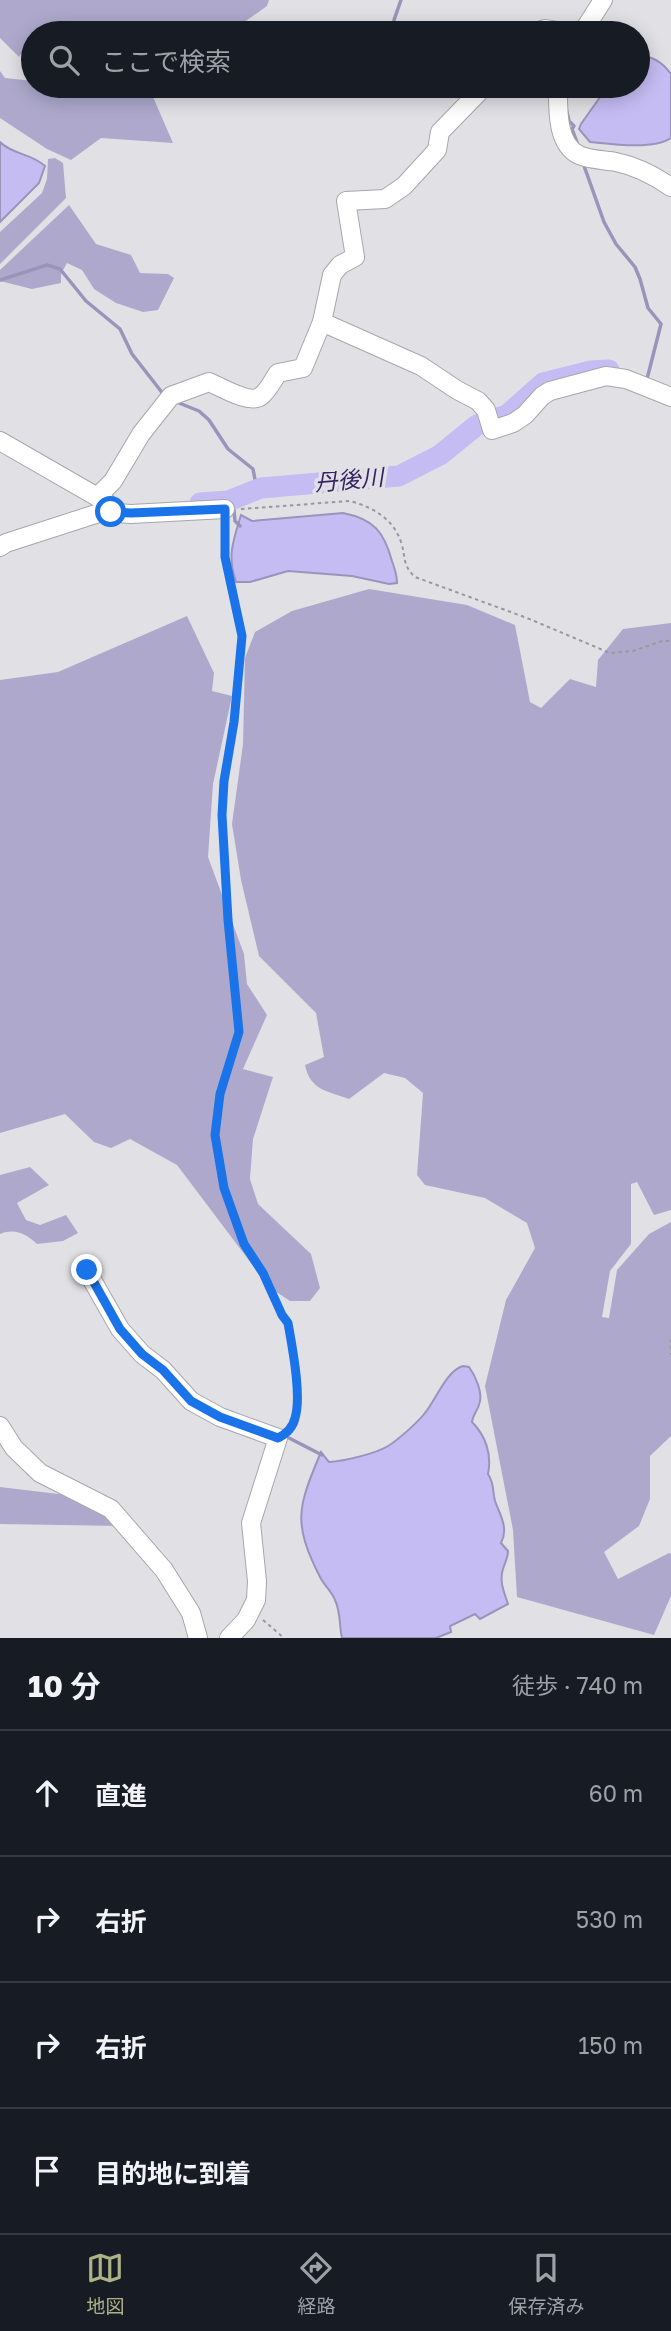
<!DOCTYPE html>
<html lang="ja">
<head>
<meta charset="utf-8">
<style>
	body { margin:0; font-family:"Golos Text","Noto Sans JP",sans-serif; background:#20242c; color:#f1f3f6 }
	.stop { position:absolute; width:21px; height:21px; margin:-16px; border:5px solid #1a73e8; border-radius:50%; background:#fff }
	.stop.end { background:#1a73e8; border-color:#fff; box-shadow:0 2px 7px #0008 }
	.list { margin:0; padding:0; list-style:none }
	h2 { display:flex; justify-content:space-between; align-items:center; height:91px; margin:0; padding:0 28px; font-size:30px }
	h2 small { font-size:23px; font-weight:400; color:#9ea1a6 }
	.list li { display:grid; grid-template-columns:46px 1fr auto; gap:21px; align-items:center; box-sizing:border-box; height:126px; padding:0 28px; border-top:2px solid #363941 }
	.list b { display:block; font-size:26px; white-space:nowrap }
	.list em { font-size:23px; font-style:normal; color:#9ea1a6 }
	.icon { flex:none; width:38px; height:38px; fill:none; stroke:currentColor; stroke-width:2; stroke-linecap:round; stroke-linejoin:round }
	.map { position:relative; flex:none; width:671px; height:1638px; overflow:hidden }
	.search { position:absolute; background:#171b24; box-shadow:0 4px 18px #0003; left:21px; right:21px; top:21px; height:77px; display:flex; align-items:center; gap:18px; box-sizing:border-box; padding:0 24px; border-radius:38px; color:#9ea1a6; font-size:26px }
	.sheet { height:595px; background:#171b24 }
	nav { display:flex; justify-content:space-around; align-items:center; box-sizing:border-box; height:98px; border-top:2px solid #363941; background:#171b24; font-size:19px; color:#9ea1a6 }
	nav a { display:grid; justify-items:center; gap:4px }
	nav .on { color:#adb287 }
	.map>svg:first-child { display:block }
	.green { fill:#aea9cc }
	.water { fill:#c5bcf3; stroke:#9a94bb; stroke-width:2 }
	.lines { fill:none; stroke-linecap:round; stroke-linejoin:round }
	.stream { stroke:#9a94bb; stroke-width:3.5 }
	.river { stroke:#c5bcf3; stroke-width:21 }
	.minor-casing { stroke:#a7a7ab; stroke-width:20 }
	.path { stroke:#98989b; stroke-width:2; stroke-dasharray:3.5 3.5; stroke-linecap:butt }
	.minor { stroke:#fff; stroke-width:18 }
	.route { stroke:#1a73e8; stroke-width:9 }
	.labels { text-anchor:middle; stroke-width:7; stroke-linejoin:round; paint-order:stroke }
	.water-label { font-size:23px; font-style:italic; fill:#352463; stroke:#e1e1e5 }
</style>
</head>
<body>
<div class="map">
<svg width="671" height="1638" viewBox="0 0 671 1638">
	<rect width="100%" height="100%" fill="#e1e1e5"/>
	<!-- green -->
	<g class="green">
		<polygon points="0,0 269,0 267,6 229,33 46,33 41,28 37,33 33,33 33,38 19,57 0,38"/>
		<polygon points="0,71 5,78 33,81 33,86 155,86 150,90 173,143 101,138 71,160 47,149 0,118"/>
		<polygon points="55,158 63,163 66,198 0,264 0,232 42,193 47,179 48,159"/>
		<polygon points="69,205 96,244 131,255 140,273 168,274 174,278 158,310 143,312 116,303 94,289 82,270 67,263 61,274 61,283 32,289 0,281 0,270"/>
		<path d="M369 589 467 605 515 625 530 702 541 708 570 679 596 687 598 660 623 629 671 623V1210L654 1215 637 1182 631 1184V1244L610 1271 602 1317 609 1318 617 1270 649 1234 671 1222V1436L650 1456V1499L639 1526 604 1552 618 1579 669 1553 671 1554V1596L654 1635 517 1597 513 1530 485 1386 506 1300 535 1248 527 1223 485 1198 425 1185 417 1175 423 1093 405 1078 384 1073 349 1099C327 1091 310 1090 305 1065L324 1057 316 1013 259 956 241 880 232 824 243 744 245 658 255 632 292 611Z"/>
		<polygon points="187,616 214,673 212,691 232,696 213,784 208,857 244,954 247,984 267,1015 243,1069 273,1077 253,1139 250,1179 258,1204 311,1254 320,1288 310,1301 290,1301 269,1287 177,1165 130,1139 111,1148 94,1142 65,1114 0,1133 0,680 58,672"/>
		<path d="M30 1167 49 1185 17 1203 26 1220 40 1225 66 1215 78 1233 63 1241 37 1244C26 1234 15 1228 0 1234V1175Z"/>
		<polygon points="0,1487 75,1496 104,1511 121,1526 0,1524"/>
	</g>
	<!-- water -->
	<g class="water">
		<path d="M640 56C654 56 663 63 671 74V138C653 150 611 144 590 142L579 129 581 124 608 86H638V57Z"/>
		<path d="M0 142C13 155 31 153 45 166L39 183 0 222Z"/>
		<path d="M343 513C374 519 384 532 392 561 395 569 397 575 397 583L389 584 352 576 288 571 250 582H236C227 556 233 541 241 515L252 521Z"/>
		<path d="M463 1366 469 1367C475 1375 482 1391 480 1401 479 1409 473 1414 472 1422 486 1436 492 1455 488 1474 495 1485 492 1490 495 1501 500 1515 509 1528 501 1543L508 1551C508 1558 505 1562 503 1569 499 1581 504 1592 508 1604L480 1619 475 1614 450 1626 451 1632 436 1638H342C339 1625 341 1613 335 1600 332 1592 324 1585 320 1577 292 1522 298 1507 321 1452L329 1462C344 1461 375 1454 388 1446 398 1440 418 1422 425 1413 436 1400 446 1371 463 1366Z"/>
	</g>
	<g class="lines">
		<!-- stream -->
		<g class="stream">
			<polyline points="401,0 394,20 394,28 402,33"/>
			<polyline points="566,108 569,121 574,126 572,129 578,145"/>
			<polyline points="583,163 604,222 616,244 635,267 640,279 648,308 661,324 647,379"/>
			<polyline points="0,280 47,265 60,269 86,301 120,329 132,354 164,395"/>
			<polyline points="174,401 199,411 209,420 228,449 253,469 257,490"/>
			<polyline points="233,500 235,521 240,526"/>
			<polyline points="289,1438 322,1455"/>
		</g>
		<!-- river -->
		<polyline class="river" points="200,503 228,501 261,488 399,476 440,455 477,425 507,415 543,383 591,371 609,370"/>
		<!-- minor casing -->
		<g class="minor-casing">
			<g id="minor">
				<polyline points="533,33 545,29 570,33"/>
				<polyline points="582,33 603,0"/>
				<path d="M558 86C558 107 556 144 579 155 590 160 605 160 616 162 635 166 655 176 671 187"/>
				<polyline points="322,322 421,366 457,390 478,401 486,410 492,430 513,423 525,415 542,396 550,391 606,376 626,379 671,397"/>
				<polyline points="0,441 106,502"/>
				<path d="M98 496 113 481 141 434 171 396 209 382C221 387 250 405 261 396 268 391 273 380 278 373L303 368 322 322 332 275 340 265 355 257 346 201 385 199 404 186 437 150 440 132 478 93 481 86"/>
				<polyline points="0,547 6,543 102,512 131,514 225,509"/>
				<polyline points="87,1271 120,1329 142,1354 163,1370 191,1401 220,1417 278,1438 251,1523 257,1581 256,1600 246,1620 229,1638"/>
				<polyline points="0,1426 14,1448 40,1473 111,1509 164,1570 191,1613 198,1638"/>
			</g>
		</g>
		<!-- path -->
		<g class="path">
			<path d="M241 509 350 501C372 507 393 518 401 542 406 557 402 565 415 577L527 618 610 653 633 651 662 641H671"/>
			<path d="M225 523V557L242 636 234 721 224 781 222 815 228 920 239 1032 220 1094 215 1135 224 1188 244 1244 263 1273 282 1315 288 1323C292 1351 305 1402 290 1427"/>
			<polyline points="671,1339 671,1355"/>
			<polyline points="263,1620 284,1638"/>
		</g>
		<!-- minor -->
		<use href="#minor" class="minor"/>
	</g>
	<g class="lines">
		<!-- route -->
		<path class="route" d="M87 1270 120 1329 142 1354 163 1370 191 1401 220 1417 278 1438C286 1434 293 1427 295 1418 302 1396 292 1346 288 1323L282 1315 263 1273 244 1244 224 1188 215 1135 220 1094 239 1032 228 920 222 815 224 781 234 722 242 636 225 557V509L131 513 111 512"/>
	</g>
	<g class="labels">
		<!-- water labels -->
		<g class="water-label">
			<text transform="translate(349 480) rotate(-5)" y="8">丹後川</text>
		</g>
	</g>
</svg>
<div class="stop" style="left:111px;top:512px"></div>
<div class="stop end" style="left:87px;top:1270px"></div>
<div class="search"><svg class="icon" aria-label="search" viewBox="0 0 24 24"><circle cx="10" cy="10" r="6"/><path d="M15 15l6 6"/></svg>ここで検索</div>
</div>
<section class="sheet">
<h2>10 分<small>徒歩 · 740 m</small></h2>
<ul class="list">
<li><svg class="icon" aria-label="ahead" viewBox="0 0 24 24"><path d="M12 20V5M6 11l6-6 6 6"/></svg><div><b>直進</b></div><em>60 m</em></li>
<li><svg class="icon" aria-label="right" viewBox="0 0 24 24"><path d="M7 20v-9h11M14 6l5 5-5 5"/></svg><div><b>右折</b></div><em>530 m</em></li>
<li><svg class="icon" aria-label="right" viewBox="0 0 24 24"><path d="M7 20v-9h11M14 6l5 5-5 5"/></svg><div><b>右折</b></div><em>150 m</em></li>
<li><svg class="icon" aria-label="arrive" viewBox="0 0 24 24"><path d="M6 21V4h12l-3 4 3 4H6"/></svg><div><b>目的地に到着</b></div></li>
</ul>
</section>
<nav>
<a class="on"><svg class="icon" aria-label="map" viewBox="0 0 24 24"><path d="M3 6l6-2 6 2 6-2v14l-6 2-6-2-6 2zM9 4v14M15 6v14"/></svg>地図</a>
<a><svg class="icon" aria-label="directions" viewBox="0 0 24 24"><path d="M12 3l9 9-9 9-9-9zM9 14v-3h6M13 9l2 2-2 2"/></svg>経路</a>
<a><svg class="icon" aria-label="saved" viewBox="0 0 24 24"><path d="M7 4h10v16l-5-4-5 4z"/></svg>保存済み</a>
</nav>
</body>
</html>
